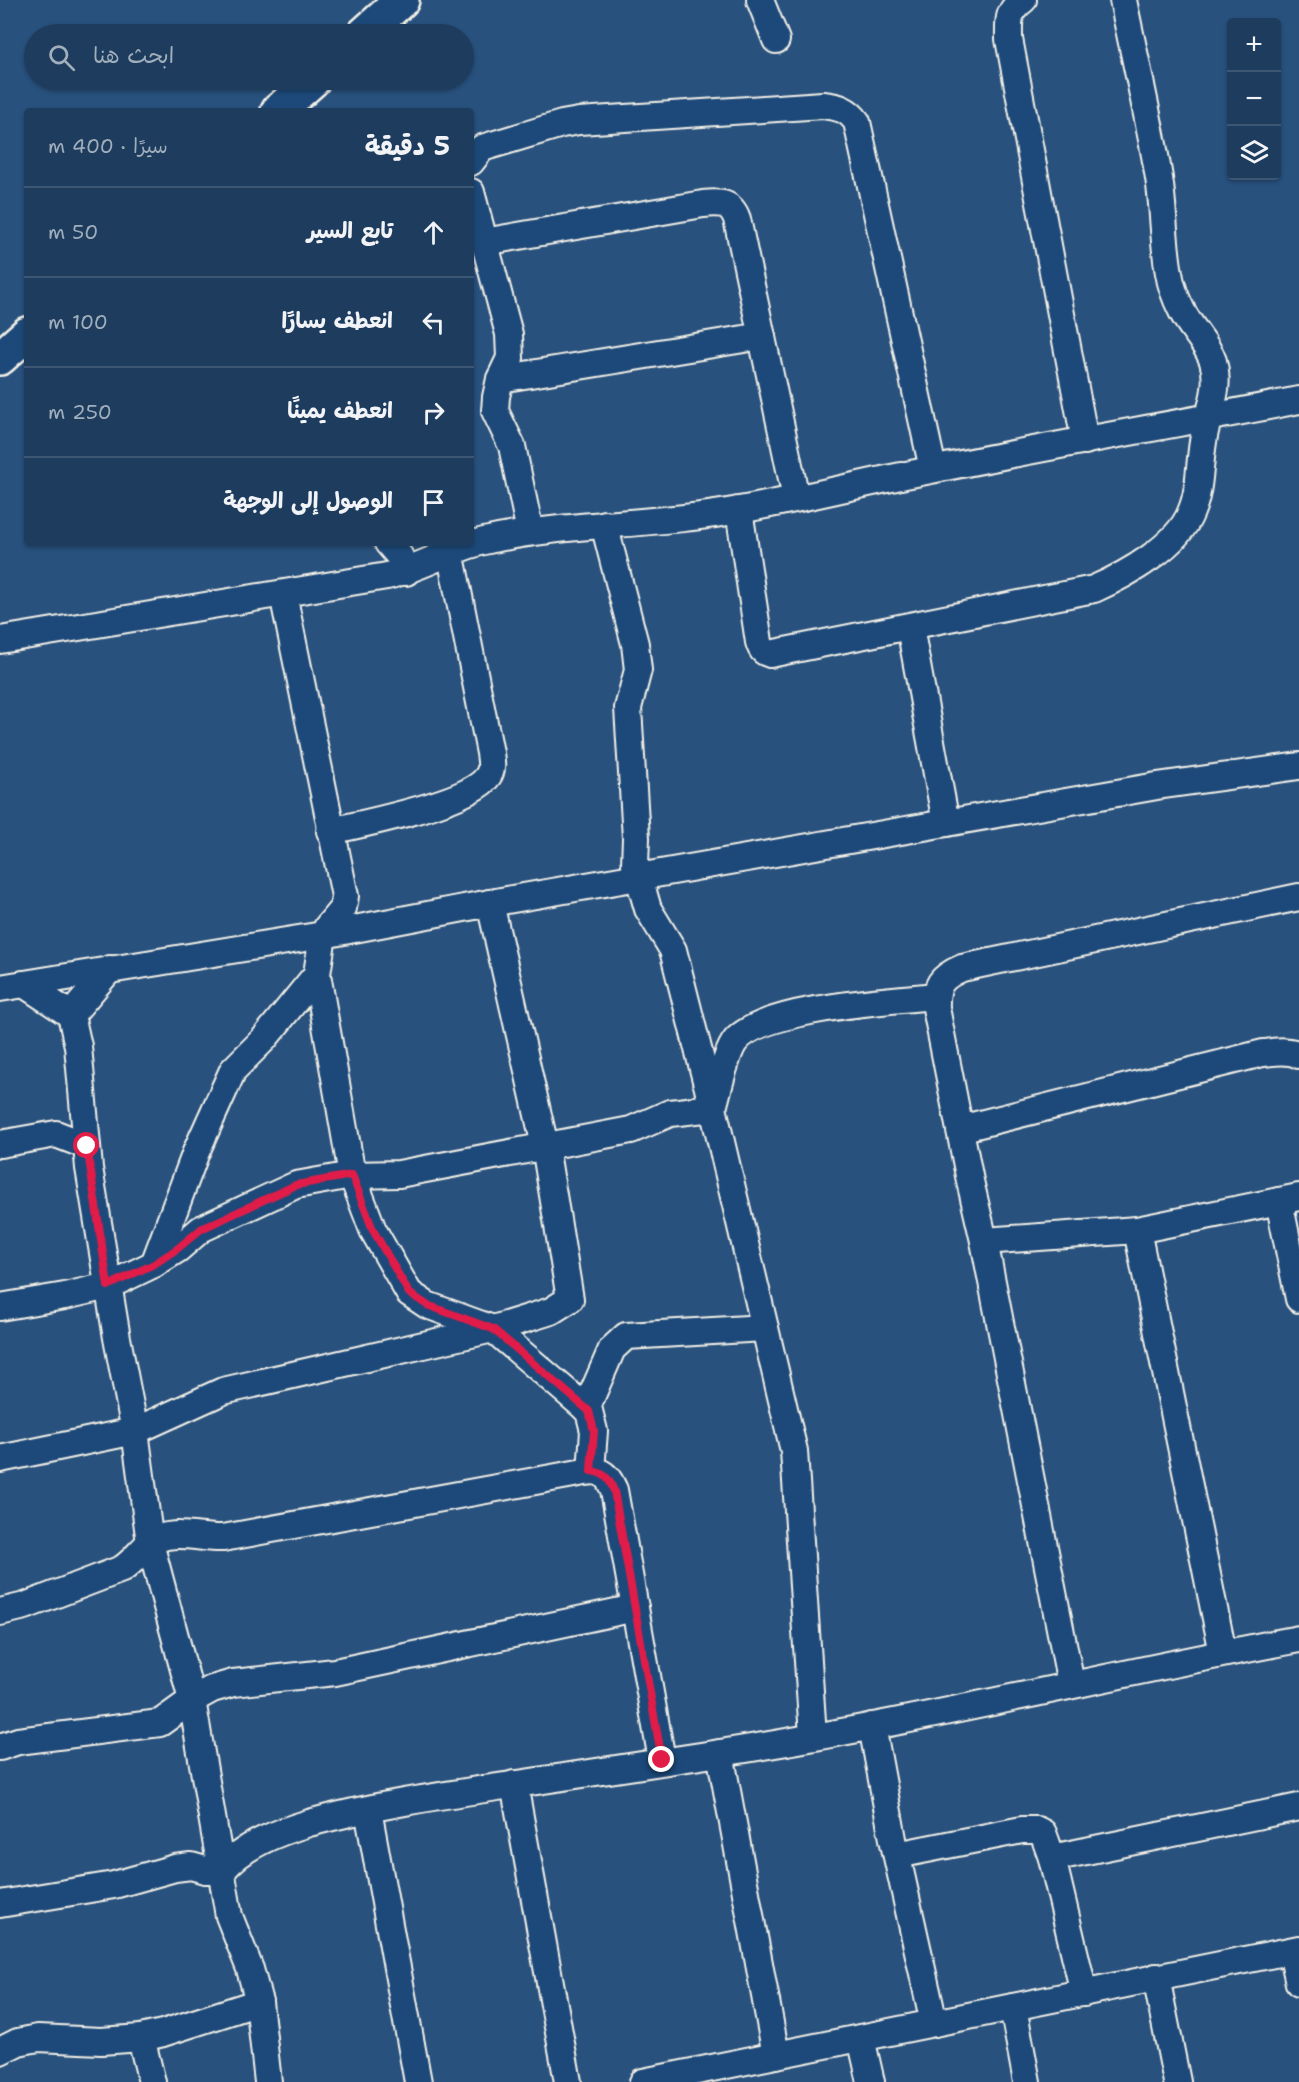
<!DOCTYPE html>
<html lang="ar">
<head>
<meta charset="utf-8">
<style>
	body { margin:0; font-family:"Shantell Sans","Playpen Sans Arabic",sans-serif; background:#2b4867; color:#f1f3f6; direction:rtl }
	.controls { position:absolute; right:18px; top:18px; display:grid; overflow:hidden; border-radius:6px; box-shadow:0 2px 4px #0004 }
	.controls button { width:54px; height:54px; display:grid; place-items:center; padding:0; border:0; border-bottom:2px solid #3c5673; background:#1e3d5e; color:#f1f3f6; font:30px sans-serif }
	.stop { position:absolute; width:18px; height:18px; margin:-14px; border:4px solid #e11d48; border-radius:50%; background:#fff }
	.stop.end { background:#e11d48; border-color:#fff; box-shadow:0 2px 6px #0008 }
	.list { margin:0; padding:0; list-style:none }
	h2 { display:flex; justify-content:space-between; align-items:center; height:78px; margin:0; padding:0 24px; font-size:26px }
	h2 small { font-size:20px; font-weight:400; color:#a1aebc }
	.list li { display:grid; grid-template-columns:39px 1fr auto; gap:18px; align-items:center; box-sizing:border-box; height:90px; padding:0 24px; border-top:2px solid #3c5673 }
	.list b { display:block; font-size:22px; white-space:nowrap }
	.list em { font-size:20px; font-style:normal; color:#a1aebc }
	.icon { flex:none; width:33px; height:33px; fill:none; stroke:currentColor; stroke-width:2; stroke-linecap:round; stroke-linejoin:round }
	.map { position:relative; flex:none; width:1299px; height:2082px; overflow:hidden; direction:ltr }
	.search { position:absolute; background:#1e3d5e; box-shadow:0 2px 4px #0004; left:24px; top:24px; width:450px; height:66px; display:flex; align-items:center; gap:15px; box-sizing:border-box; padding:0 21px; border-radius:33px; color:#a1aebc; font-size:22px }
	.panel { position:absolute; background:#1e3d5e; box-shadow:0 2px 4px #0004; left:24px; top:108px; width:450px; height:438px; border-radius:6px; direction:rtl }
	.map>svg:first-child { display:block }
	.lines { fill:none; stroke-linecap:round; stroke-linejoin:round }
	.minor-casing { stroke:#f4f1e8; stroke-width:30 }
	.highway-casing { stroke:#f4f1e8; stroke-width:38 }
	.minor { stroke:#1f4a7a; stroke-width:26 }
	.highway { stroke:#1f4a7a; stroke-width:33 }
	.route { stroke:#e11d48; stroke-width:8 }
</style>
</head>
<body>
<div class="map">
<svg width="1299" height="2082" viewBox="0 0 1299 2082">
	<rect width="100%" height="100%" fill="#28517e"/>
	<filter id="ink" filterUnits="userSpaceOnUse"><feTurbulence type="fractalNoise" baseFrequency=".0167" numOctaves="2"/><feDisplacementMap in="SourceGraphic" scale="12" xChannelSelector="R" yChannelSelector="G"/><feConvolveMatrix kernelMatrix="1 2 1 2 8 2 1 2 1" color-interpolation-filters="sRGB"/></filter>
	<g filter="url(#ink)">
		<g class="lines">
			<!-- minor casing -->
			<g class="minor-casing">
				<g id="minor">
					<polyline points="760,0 776,40"/>
					<path d="M1023 0C1007 12 1009 20 1009 39L1085 441"/>
					<path d="M471 162 482 148 562 124 579 121 823 105C839 107 848 109 857 122L933 469"/>
					<polyline points="471,192 509,334 510,358 500,379 496,397 495,411 512,446 530,532"/>
					<path d="M484 242 703 204C720 202 731 202 737 219L796 498"/>
					<polyline points="500,379 762,336"/>
					<path d="M739 510 759 642C761 649 763 652 770 654L1094 589C1126 575 1178 546 1191 512 1201 489 1199 461 1204 436 1209 410 1221 388 1213 361 1206 341 1191 329 1182 311 1176 299 1171 286 1169 273 1163 241 1164 209 1159 178 1149 118 1135 59 1123 0"/>
					<polyline points="604,524 635,644 638,670 628,708 636,838 635,864 648,909 673,950 713,1108 794,1451 813,1736"/>
					<polyline points="388,543 400,557 406,572"/>
					<polyline points="910,627 946,823"/>
					<path d="M0 640 387 576C421 568 450 549 484 541 568 522 654 526 739 510 803 499 867 482 931 470 1054 445 1177 424 1299 400"/>
					<path d="M330 831C362 824 472 802 488 776 493 769 491 761 490 753L450 551"/>
					<polyline points="110,969 71,1015 78,1046 89,1168 117,1338 135,1431 150,1543 192,1700 229,1916 250,1969 259,2002 268,2082"/>
					<polyline points="317,974 352,1175 373,1230 409,1293 427,1305 493,1329 589,1411 594,1431 591,1471"/>
					<polyline points="24,984 71,1015"/>
					<polyline points="0,988 323,935 490,903 1157,786 1299,766"/>
					<path d="M960 1129 1263 1053C1275 1052 1288 1049 1299 1055"/>
					<polyline points="0,1144 56,1134 87,1146"/>
					<polyline points="1279,1201 1299,1299"/>
					<polyline points="1137,1230 1223,1653"/>
					<polyline points="984,1241 1137,1230 1299,1197"/>
					<polyline points="154,1264 196,1152 233,1070 264,1039 317,974 323,935 328,926 343,908 345,896 283,594"/>
					<path d="M0 1307 65 1296 108 1286 154 1264 178 1249 201 1229 296 1185 352 1175 399 1174 631 1130 670 1113 713 1108C718 1091 725 1057 734 1043 756 1008 894 1000 936 996"/>
					<polyline points="586,1409 612,1349 626,1336 765,1328"/>
					<polyline points="0,1459 135,1431 223,1391 493,1329 551,1311 570,1299 545,1146 490,903"/>
					<path d="M0 1612 25 1606 122 1569C133 1562 140 1551 150 1543 170 1528 200 1539 223 1538L579 1473C599 1469 606 1471 614 1490L662 1760"/>
					<path d="M1071 1684 984 1241 970 1181 936 1008C935 985 941 977 962 968L1299 897"/>
					<polyline points="872,1726 893,1839 934,2023"/>
					<polyline points="0,1747 18,1741 160,1723 192,1700 212,1689 233,1683 335,1672 635,1608"/>
					<polyline points="720,1753 776,2055"/>
					<polyline points="514,1784 568,2082"/>
					<polyline points="368,1810 418,2082"/>
					<polyline points="897,1855 1022,1830 1037,1830 1043,1833 1052,1858 1084,1993"/>
					<polyline points="1052,1858 1299,1807"/>
					<path d="M0 1904 114 1885 175 1868 191 1866 205 1870H223C243 1845 279 1832 309 1823 375 1805 444 1795 511 1785 581 1774 651 1763 720 1753 915 1723 1106 1675 1299 1639"/>
					<polyline points="1292,1951 1299,1983"/>
					<polyline points="1156,1977 1177,2082"/>
					<polyline points="1013,2007 1027,2082"/>
					<polyline points="141,2038 152,2082"/>
					<polyline points="861,2038 871,2082"/>
					<polyline points="0,2051 18,2042 38,2038 101,2041 141,2038 163,2033 259,2002"/>
					<polyline points="643,2082 1299,1949"/>
				</g>
			</g>
			<!-- highway casing -->
			<g class="highway-casing">
				<g id="highway">
					<polyline points="364,34 402,0"/>
					<polyline points="278,111 313,80"/>
					<polyline points="0,358 27,334"/>
				</g>
			</g>
			<!-- minor -->
			<use href="#minor" class="minor"/>
			<!-- highway -->
			<use href="#highway" class="highway"/>
		</g>
	</g>
	<g class="lines" filter="url(#ink)">
		<!-- route -->
		<path class="route" d="M87 1146 108 1286 154 1264 177 1249 201 1229 296 1185 352 1175 373 1230 409 1293 427 1305 493 1329 589 1411 594 1431 591 1471C605 1473 609 1478 614 1491L662 1760"/>
	</g>
</svg>
<div class="controls">
<button>+</button>
<button>−</button>
<button><svg class="icon" aria-label="layers" viewBox="0 0 24 24"><path d="M12 4l9 5-9 5-9-5zM3 14l9 5 9-5"/></svg></button>
</div>
<div class="stop" style="left:87px;top:1146px"></div>
<div class="stop end" style="left:662px;top:1760px"></div>
<div class="search"><svg class="icon" aria-label="search" viewBox="0 0 24 24"><circle cx="10" cy="10" r="6"/><path d="M15 15l6 6"/></svg>ابحث هنا</div>
<section class="panel">
<h2>5 دقيقة<small>سيرًا · 400 m</small></h2>
<ul class="list">
<li><svg class="icon" aria-label="ahead" viewBox="0 0 24 24"><path d="M12 20V5M6 11l6-6 6 6"/></svg><div><b>تابع السير</b></div><em>50 m</em></li>
<li><svg class="icon" aria-label="left" viewBox="0 0 24 24"><path d="M17 20v-9H6M10 6l-5 5 5 5"/></svg><div><b>انعطف يسارًا</b></div><em>100 m</em></li>
<li><svg class="icon" aria-label="right" viewBox="0 0 24 24"><path d="M7 20v-9h11M14 6l5 5-5 5"/></svg><div><b>انعطف يمينًا</b></div><em>250 m</em></li>
<li><svg class="icon" aria-label="arrive" viewBox="0 0 24 24"><path d="M6 21V4h12l-3 4 3 4H6"/></svg><div><b>الوصول إلى الوجهة</b></div></li>
</ul>
</section>
</div>
</body>
</html>
